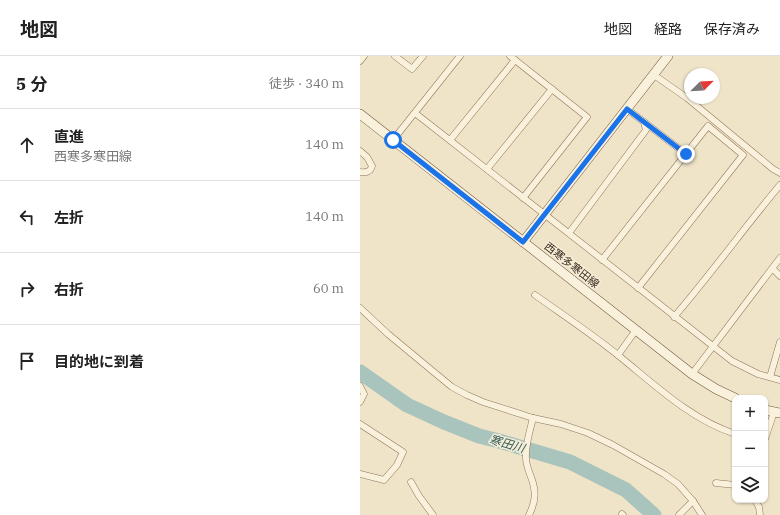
<!DOCTYPE html>
<html lang="ja">
<head>
<meta charset="utf-8">
<style>
	body { margin:0; font-family:"IBM Plex Serif","Noto Sans JP",serif; background:#f2f2f2; color:#222 }
	.controls { position:absolute; right:12px; bottom:12px; display:grid; overflow:hidden; border-radius:8px; box-shadow:0 1px 3px #0004 }
	.controls button { width:36px; height:36px; display:grid; place-items:center; padding:0; border:0; border-bottom:1px solid #e0e0e0; background:#fff; color:#222; font:20px sans-serif }
	.compass { position:absolute; left:324px; top:12px; width:36px; height:36px; border-radius:50%; background:#fff; box-shadow:0 1px 3px #0004; rotate:66deg }
	.stop { position:absolute; width:12px; height:12px; margin:-9px; border:3px solid #1a73e8; border-radius:50%; background:#fff }
	.stop.end { background:#1a73e8; border-color:#fff; box-shadow:0 1px 4px #0008 }
	.list { margin:0; padding:0; list-style:none }
	h2 { display:flex; justify-content:space-between; align-items:center; height:52px; margin:0; padding:0 16px; font-size:17px }
	h2 small { font-size:13px; font-weight:400; color:#767676 }
	.list li { display:grid; grid-template-columns:26px 1fr auto; gap:12px; align-items:center; box-sizing:border-box; height:72px; padding:0 16px; border-top:1px solid #e0e0e0 }
	.list b { display:block; font-size:15px; white-space:nowrap }
	.list p { margin:0; font-size:13px; white-space:nowrap; color:#767676 }
	.list em { font-size:13px; font-style:normal; color:#767676 }
	.icon { flex:none; width:22px; height:22px; fill:none; stroke:currentColor; stroke-width:2; stroke-linecap:round; stroke-linejoin:round }
	.map { position:relative; flex:none; width:420px; height:459px; overflow:hidden }
	header { display:flex; align-items:center; gap:24px; box-sizing:border-box; height:56px; padding:0 20px; background:#fff; border-bottom:1px solid #e0e0e0 }
	header strong { font-size:19px }
	nav { display:flex; gap:22px; margin-inline-start:auto; font-size:14px }
	main { display:flex }
	aside { flex:1; background:#fff }
	.map>svg:first-child { display:block }
	.lines { fill:none; stroke-linecap:round; stroke-linejoin:round }
	.river { stroke:#a9c4bc; stroke-width:15 }
	.street-casing { stroke:#8d765c; stroke-width:7 }
	.secondary-casing { stroke:#6f573f; stroke-width:10 }
	.street { stroke:#faf1dc; stroke-width:6 }
	.secondary { stroke:#faf1dc; stroke-width:9 }
	.route { stroke:#1a73e8; stroke-width:5 }
	.labels { text-anchor:middle; stroke-width:3; stroke-linejoin:round; paint-order:stroke }
	.street-label { font-size:11px; fill:#3d2e20; stroke:#f7eed8 }
	.water-label { font-size:12px; font-style:italic; fill:#2f5d5a; stroke:#f7eed8 }
</style>
</head>
<body>
<header>
<strong>地図</strong>
<nav><a>地図</a><a>経路</a><a>保存済み</a></nav>
</header>
<main>
<aside>
<h2>5 分<small>徒歩 · 340 m</small></h2>
<ul class="list">
<li><svg class="icon" aria-label="ahead" viewBox="0 0 24 24"><path d="M12 20V5M6 11l6-6 6 6"/></svg><div><b>直進</b><p>西寒多寒田線</p></div><em>140 m</em></li>
<li><svg class="icon" aria-label="left" viewBox="0 0 24 24"><path d="M17 20v-9H6M10 6l-5 5 5 5"/></svg><div><b>左折</b></div><em>140 m</em></li>
<li><svg class="icon" aria-label="right" viewBox="0 0 24 24"><path d="M7 20v-9h11M14 6l5 5-5 5"/></svg><div><b>右折</b></div><em>60 m</em></li>
<li><svg class="icon" aria-label="arrive" viewBox="0 0 24 24"><path d="M6 21V4h12l-3 4 3 4H6"/></svg><div><b>目的地に到着</b></div></li>
</ul>
</aside>
<div class="map">
<svg width="420" height="459" viewBox="0 0 420 459">
	<rect width="100%" height="100%" fill="#f0e4c8"/>
	<g class="lines">
		<!-- river -->
		<polyline class="river" points="0,316 47,349 84,366 119,380 139,385 210,406 266,434 294,459"/>
		<!-- street casing -->
		<g class="street-casing">
			<g id="street">
				<polyline points="35,0 52,13 63,0"/>
				<polyline points="150,0 227,61 163,142"/>
				<polyline points="0,5 4,0"/>
				<polyline points="294,19 327,42 413,113 420,117"/>
				<polyline points="55,57 372,305 398,318 420,324"/>
				<polyline points="284,66 326,98"/>
				<polyline points="33,84 100,0"/>
				<polyline points="90,84 155,4"/>
				<path d="M0 95 7 101 12 110C11 116 5 117 0 116"/>
				<polyline points="127,113 192,33"/>
				<polyline points="209,177 286,74 284,66 267,53"/>
				<polyline points="242,204 348,70 383,99 278,232"/>
				<polyline points="413,213 420,220"/>
				<path d="M175 239C203 259 232 278 259 300 295 329 330 363 375 378"/>
				<polyline points="0,252 28,278 75,317 92,331 107,339 123,346 173,362 201,368 228,377 253,389 304,418 318,428 333,445 342,459"/>
				<path d="M314 261C351 218 384 172 420 129"/>
				<polyline points="258,299 276,274"/>
				<polyline points="332,318 420,202"/>
				<polyline points="410,321 420,286"/>
				<polyline points="0,330 4,338 0,346"/>
				<polyline points="0,368 43,396 37,409 24,424 0,418"/>
				<polyline points="405,383 414,356"/>
				<polyline points="51,426 59,440 73,459"/>
				<polyline points="356,427 375,429"/>
				<polyline points="395,444 399,451 400,459"/>
				<polyline points="262,458 263,459"/>
				<path d="M169 459C173 451 176 441 174 432 173 422 166 413 166 402 165 390 170 374 173 362"/>
				<polyline points="319,459 333,445"/>
			</g>
		</g>
		<!-- secondary casing -->
		<g class="secondary-casing">
			<g id="secondary">
				<polyline points="0,58 332,318 356,333 375,342"/>
				<polyline points="163,186 308,0"/>
				<polyline points="405,354 420,357"/>
			</g>
		</g>
		<!-- street -->
		<use href="#street" class="street"/>
		<!-- secondary -->
		<use href="#secondary" class="secondary"/>
	</g>
	<g class="lines">
		<!-- route -->
		<polyline class="route" points="33,84 163,186 267,53 326,98"/>
	</g>
	<g class="labels">
		<!-- street labels -->
		<g class="street-label">
			<text transform="translate(212 209) rotate(38)" y="4">西寒多寒田線</text>
		</g>
		<!-- water labels -->
		<g class="water-label">
			<text transform="translate(147 388) rotate(16)" y="4">寒田川</text>
		</g>
	</g>
</svg>
<div class="controls">
<button>+</button>
<button>−</button>
<button><svg class="icon" aria-label="layers" viewBox="0 0 24 24"><path d="M12 4l9 5-9 5-9-5zM3 14l9 5 9-5"/></svg></button>
</div>
<svg class="compass" viewBox="-18 -18 36 36"><path d="M0-13l5 13h-10z" fill="#e53935"/><path d="M0 13l5-13h-10z" fill="#767676"/></svg>
<div class="stop" style="left:33px;top:84px"></div>
<div class="stop end" style="left:326px;top:98px"></div>
</div>
</main>
</body>
</html>
